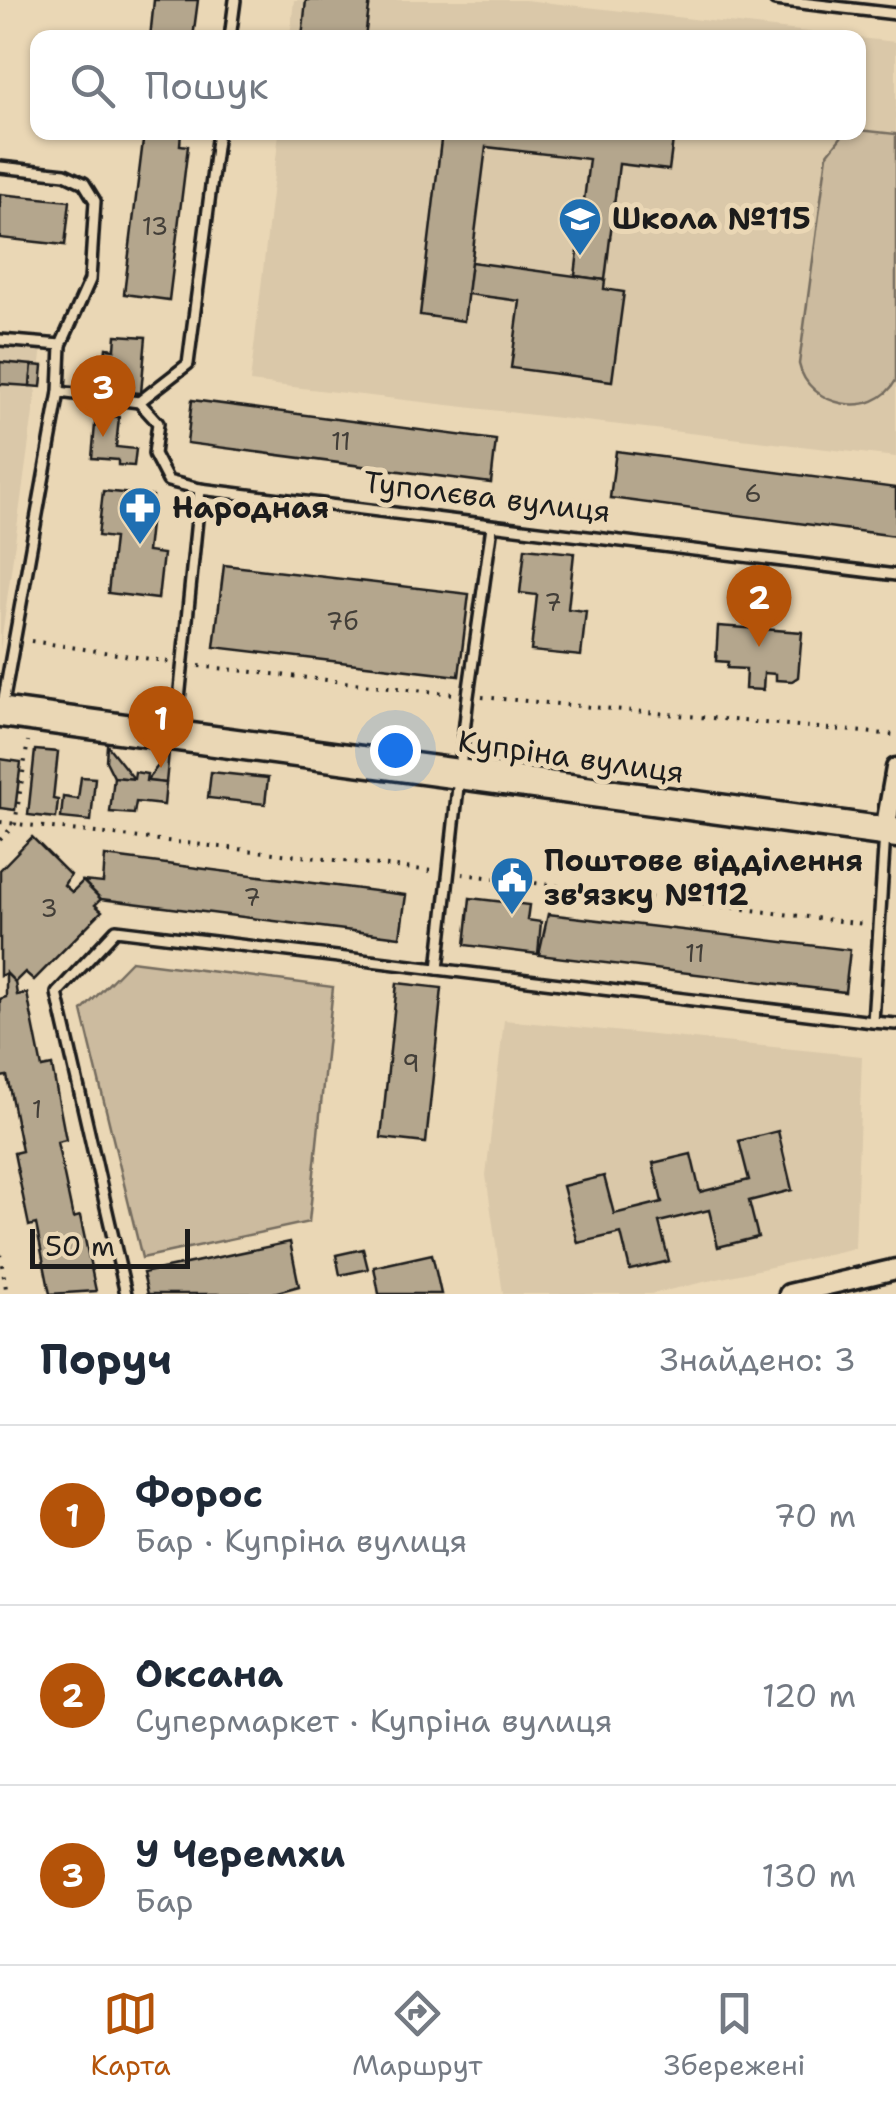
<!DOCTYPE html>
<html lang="uk">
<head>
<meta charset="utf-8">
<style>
	body { margin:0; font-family:"Shantell Sans",sans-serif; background:#f6f6f7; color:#1f2937 }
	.scale { position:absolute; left:30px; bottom:25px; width:160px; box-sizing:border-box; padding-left:10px; border:5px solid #1c1c1c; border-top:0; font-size:28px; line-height:35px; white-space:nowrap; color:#1c1c1c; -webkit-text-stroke:8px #ead7b5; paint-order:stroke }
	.you { position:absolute; left:395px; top:750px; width:35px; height:35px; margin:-25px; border:8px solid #fff; border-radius:50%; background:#1a73e8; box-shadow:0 0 0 15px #1a73e833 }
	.badge { display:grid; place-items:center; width:65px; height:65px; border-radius:50%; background:#b45309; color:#fff; font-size:32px; font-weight:700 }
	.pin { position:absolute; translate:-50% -82px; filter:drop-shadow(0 2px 5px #0008) }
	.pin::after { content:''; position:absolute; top:52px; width:35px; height:30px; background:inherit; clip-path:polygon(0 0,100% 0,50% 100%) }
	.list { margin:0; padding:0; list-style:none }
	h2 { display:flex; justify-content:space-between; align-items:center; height:130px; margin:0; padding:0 40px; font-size:42px }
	h2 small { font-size:32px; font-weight:400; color:#747a83 }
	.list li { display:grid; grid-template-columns:65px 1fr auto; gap:30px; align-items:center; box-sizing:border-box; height:180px; padding:0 40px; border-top:2px solid #e0e1e3 }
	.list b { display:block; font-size:38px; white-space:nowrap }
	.list p { margin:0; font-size:32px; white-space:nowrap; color:#747a83 }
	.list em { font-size:32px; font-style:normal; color:#747a83 }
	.icon { flex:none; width:55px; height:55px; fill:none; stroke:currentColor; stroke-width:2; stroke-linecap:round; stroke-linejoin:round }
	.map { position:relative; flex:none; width:896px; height:1294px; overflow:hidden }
	.search { position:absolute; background:#fff; box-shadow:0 2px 8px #0004; left:30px; right:30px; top:30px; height:110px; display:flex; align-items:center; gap:25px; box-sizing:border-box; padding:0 35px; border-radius:20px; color:#747a83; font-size:38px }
	.sheet { height:670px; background:#fff }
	nav { display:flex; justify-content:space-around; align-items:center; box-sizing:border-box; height:140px; border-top:2px solid #e0e1e3; background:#fff; font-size:28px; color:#747a83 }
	nav a { display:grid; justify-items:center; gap:5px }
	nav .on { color:#b45309 }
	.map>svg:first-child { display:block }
	.built { fill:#dac8a9 }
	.green { fill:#ccbb9f; stroke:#746c5e; stroke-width:2.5 }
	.building { fill:#b4a68d; stroke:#1c1c1c; stroke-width:2.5 }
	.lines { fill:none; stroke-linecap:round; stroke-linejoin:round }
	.service-casing { stroke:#1c1c1c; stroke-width:16 }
	.minor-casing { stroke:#1c1c1c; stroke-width:25 }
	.secondary-casing { stroke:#1c1c1c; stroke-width:35 }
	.path { stroke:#1c1c1c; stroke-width:4; stroke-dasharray:2.5 8; stroke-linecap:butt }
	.service { stroke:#ead7b5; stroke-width:9 }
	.minor { stroke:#ead7b5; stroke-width:18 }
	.secondary { stroke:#ead7b5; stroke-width:28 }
	.labels { text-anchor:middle; stroke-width:10; stroke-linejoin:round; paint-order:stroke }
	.number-label { font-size:25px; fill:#423e38 }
	.poi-label { font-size:30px; font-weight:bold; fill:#1c1c1c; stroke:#ead7b5; text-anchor:start }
	.street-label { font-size:30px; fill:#1c1c1c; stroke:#ead7b5 }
</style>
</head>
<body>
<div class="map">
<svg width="896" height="1294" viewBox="0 0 896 1294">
	<rect width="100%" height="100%" fill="#ead7b5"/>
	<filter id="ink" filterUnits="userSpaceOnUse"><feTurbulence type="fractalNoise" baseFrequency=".01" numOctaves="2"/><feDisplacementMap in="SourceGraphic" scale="20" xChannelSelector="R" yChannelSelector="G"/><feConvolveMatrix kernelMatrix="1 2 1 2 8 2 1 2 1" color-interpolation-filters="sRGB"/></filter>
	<g filter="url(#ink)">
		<!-- built -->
		<g class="built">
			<polygon points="294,0 525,0 853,37 290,38"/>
			<polygon points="859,38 896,42 896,457 250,382 279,133 858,132"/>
			<polygon points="0,344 42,348 0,650"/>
			<polygon points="504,1020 862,1056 855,1248 651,1294 503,1294 486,1175"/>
		</g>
		<!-- green -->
		<g class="green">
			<path d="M859 130 896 134V380C874 421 808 407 799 364L827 155 842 136Z"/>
			<polygon points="131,961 333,987 309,1222 142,1258 82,1011"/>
		</g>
		<!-- building -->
		<g class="building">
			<polygon points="154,0 198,0 193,38 150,38"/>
			<polygon points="306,0 370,0 365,38 302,38"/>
			<polygon points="138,132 181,132 180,145 188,146 169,300 124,294 143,141 137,140"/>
			<polygon points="442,132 674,132 669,170 619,164 605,280 575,276 589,159 486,147 464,321 420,315"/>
			<polygon points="0,194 70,201 65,245 0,238"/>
			<polygon points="471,262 605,280 604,289 624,292 612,381 511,368 520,301 467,294"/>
			<polygon points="116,335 146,337 141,393 106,391 109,359 105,358 106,348 115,349"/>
			<polygon points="0,362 32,365 30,386 0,384"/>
			<polygon points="32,365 43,366 41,387 30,386"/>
			<polygon points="192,400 496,440 491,483 187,443"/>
			<polygon points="96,414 119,417 116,447 136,449 134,466 118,465 118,460 92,458"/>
			<polygon points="616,451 896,488 896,536 610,498"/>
			<polygon points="103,491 153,496 147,552 163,554 158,599 108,593 114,538 98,536"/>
			<polygon points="525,548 574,553 568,609 586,611 581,656 531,651 537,595 520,593"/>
			<polygon points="224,565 469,594 459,676 214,647"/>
			<polygon points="718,626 802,632 798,677 792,681 776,680 776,674 764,673 763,690 745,689 746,669 727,668 728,662 716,661"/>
			<polygon points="107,745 134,779 114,777 106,761"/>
			<polygon points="35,750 58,752 53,799 58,800 56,818 28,815"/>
			<polygon points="169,752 166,783 146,781"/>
			<polygon points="0,759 21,762 15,810 0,808"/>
			<polygon points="135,772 147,774 146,781 166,783 164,805 136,802 134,814 110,812 114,777 134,779"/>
			<polygon points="211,772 268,778 265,804 208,798"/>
			<polygon points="81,777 95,778 91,821 61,818 63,797 78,799"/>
			<polygon points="32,837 70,875 64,885 72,892 83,881 101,899 95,905 102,911 34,980 25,972 15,982 6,973 0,976 0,870"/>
			<polygon points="105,856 406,895 400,937 101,899 83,881 103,883"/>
			<polygon points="470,898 529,905 527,920 541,922 538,954 465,945"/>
			<polygon points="548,914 850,950 845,992 539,955"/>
			<polygon points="6,973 15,982 17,995 27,993 42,1068 52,1066 66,1140 57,1142 73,1218 80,1216 96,1291 50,1294 36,1224 29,1226 14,1153 22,1151 7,1076 0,1077 0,999 6,997"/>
			<polygon points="397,983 442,988 426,1143 381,1138"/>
			<polygon points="778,1131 792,1190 749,1201 758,1237 718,1247 709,1210 659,1222 669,1261 630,1270 621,1233 578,1243 563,1186 604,1176 614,1214 662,1202 653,1163 691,1154 700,1192 749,1180 739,1141"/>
			<polygon points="290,1242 299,1286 270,1294 148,1294 143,1273"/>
			<polygon points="363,1249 368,1269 340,1275 336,1255"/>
			<polygon points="432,1254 441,1294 379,1294 374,1267"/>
		</g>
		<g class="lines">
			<!-- service casing -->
			<g class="service-casing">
				<g id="service">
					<polyline points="775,0 896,14"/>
					<polyline points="230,38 235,0"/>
					<polyline points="0,167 65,174 84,183 95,201 90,280 61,345 59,392 2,709"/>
					<polyline points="0,340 61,345"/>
					<polyline points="59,392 139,402 188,364 218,132"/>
					<polyline points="139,402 158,423 154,454 168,481 200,489"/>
					<polyline points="176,730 200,489 896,575"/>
					<polyline points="885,833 873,1022 896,1024"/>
					<polyline points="438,969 468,696 492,526"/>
					<polyline points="126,1294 57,993 116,930 873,1022"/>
				</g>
			</g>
			<!-- minor casing -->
			<g class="minor-casing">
				<g id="minor">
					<polyline points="885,831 896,768"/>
					<polyline points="789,1294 896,1269"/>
				</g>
			</g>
			<!-- secondary casing -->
			<g class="secondary-casing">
				<polyline id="secondary" points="0,712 896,833"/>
			</g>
			<!-- path -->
			<g class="path">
				<polyline points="31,641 170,662"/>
				<polyline points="199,666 453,694"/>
				<polyline points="482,697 896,735"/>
				<polyline points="0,822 432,871"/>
				<polyline points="0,840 15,824 28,741"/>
				<polyline points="462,874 864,924"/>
				<polyline points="0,1254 7,1294"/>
			</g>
			<!-- service -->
			<use href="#service" class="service"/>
			<!-- minor -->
			<use href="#minor" class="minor"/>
			<!-- secondary -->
			<use href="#secondary" class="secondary"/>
		</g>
	</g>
	<!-- icons -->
	<defs>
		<g id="school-pin" transform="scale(2.25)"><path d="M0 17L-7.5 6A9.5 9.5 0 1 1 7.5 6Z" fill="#1f6fb2" stroke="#ead7b5"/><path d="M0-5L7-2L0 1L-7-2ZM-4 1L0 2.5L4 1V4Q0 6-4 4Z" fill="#fff"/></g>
		<g id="pharmacy-pin" transform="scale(2.25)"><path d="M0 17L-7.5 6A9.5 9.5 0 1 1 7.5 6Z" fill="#1f6fb2" stroke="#ead7b5"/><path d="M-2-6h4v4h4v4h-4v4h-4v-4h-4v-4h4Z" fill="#fff"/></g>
		<g id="civic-pin" transform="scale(2.25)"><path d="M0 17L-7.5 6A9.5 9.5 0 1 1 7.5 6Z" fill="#1f6fb2" stroke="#ead7b5"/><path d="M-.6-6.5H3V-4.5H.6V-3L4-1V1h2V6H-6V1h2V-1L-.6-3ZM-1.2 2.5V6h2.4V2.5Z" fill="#fff"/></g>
	</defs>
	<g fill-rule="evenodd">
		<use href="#school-pin" x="580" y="219"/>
		<use href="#pharmacy-pin" x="140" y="508"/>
		<use href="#civic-pin" x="512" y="878"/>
	</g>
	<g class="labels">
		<!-- number labels -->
		<g class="number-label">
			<text x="155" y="235">13</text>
			<text x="341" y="450">11</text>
			<text x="753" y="502">6</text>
			<text x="553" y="611">7</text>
			<text x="342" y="630">7б</text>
			<text x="252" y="906">7</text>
			<text x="49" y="917">3</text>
			<text x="695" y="962">11</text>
			<text x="411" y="1072">9</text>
			<text x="37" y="1118">1</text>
		</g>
		<!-- poi labels -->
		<g class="poi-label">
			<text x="612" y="229">Школа №115</text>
			<text x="172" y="518">Народная</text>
			<text x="544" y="871">Поштове відділення<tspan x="544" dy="34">зв'язку №112</tspan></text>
		</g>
		<!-- street labels -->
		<g class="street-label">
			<text transform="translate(487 497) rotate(7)" y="10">Туполєва вулиця</text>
			<text transform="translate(571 757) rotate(8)" y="10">Купріна вулиця</text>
		</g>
	</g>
</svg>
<div class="scale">50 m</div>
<div class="you"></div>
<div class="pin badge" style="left:161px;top:768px">1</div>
<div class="pin badge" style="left:759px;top:647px">2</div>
<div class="pin badge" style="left:103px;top:437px">3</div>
<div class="search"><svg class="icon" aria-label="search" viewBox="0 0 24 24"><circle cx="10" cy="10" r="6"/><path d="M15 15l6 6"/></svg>Пошук</div>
</div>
<section class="sheet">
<h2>Поруч<small>Знайдено: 3</small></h2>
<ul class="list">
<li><span class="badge">1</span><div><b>Форос</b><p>Бар · Купріна вулиця</p></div><em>70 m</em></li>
<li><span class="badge">2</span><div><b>Оксана</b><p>Супермаркет · Купріна вулиця</p></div><em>120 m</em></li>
<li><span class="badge">3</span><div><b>У Черемхи</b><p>Бар</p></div><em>130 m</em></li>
</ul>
</section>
<nav>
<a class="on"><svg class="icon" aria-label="map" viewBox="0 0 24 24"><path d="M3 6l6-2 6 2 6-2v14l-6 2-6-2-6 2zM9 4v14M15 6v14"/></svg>Карта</a>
<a><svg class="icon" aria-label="directions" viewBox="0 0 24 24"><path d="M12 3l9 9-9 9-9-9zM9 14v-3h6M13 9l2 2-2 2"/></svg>Маршрут</a>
<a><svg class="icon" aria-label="saved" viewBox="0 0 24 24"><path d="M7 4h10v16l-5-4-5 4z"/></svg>Збережені</a>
</nav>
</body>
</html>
